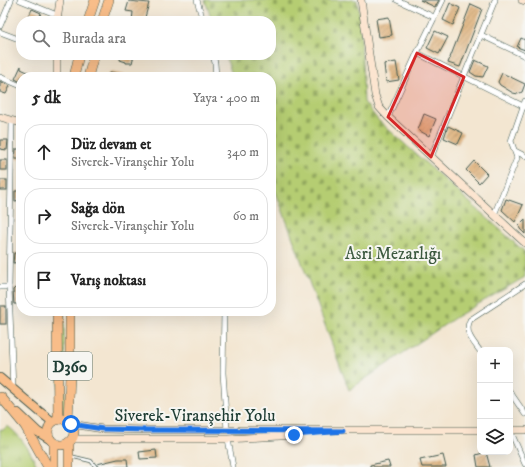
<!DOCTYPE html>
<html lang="tr">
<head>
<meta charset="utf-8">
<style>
	body { margin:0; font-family:"IM FELL DW Pica",serif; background:#f6f6f6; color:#222 }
	.controls { position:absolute; right:12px; bottom:12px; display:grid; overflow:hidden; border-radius:8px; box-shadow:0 4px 16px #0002 }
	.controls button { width:36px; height:36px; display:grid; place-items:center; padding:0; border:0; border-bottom:1px solid #e0e0e0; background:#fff; color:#222; font:20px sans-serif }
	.stop { position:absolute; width:12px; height:12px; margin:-9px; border:3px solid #1a73e8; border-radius:50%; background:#fff }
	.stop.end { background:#1a73e8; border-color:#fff; box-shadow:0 1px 4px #0008 }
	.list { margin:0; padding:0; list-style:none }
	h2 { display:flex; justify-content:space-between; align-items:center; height:52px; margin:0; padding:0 16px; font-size:17px }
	h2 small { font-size:13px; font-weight:400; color:#767676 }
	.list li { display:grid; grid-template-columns:26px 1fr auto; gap:12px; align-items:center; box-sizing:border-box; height:56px; margin:0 8px 8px; padding:0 8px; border:1px solid #e0e0e0; border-radius:16px }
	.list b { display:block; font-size:15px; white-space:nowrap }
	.list p { margin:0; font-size:13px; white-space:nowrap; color:#767676 }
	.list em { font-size:13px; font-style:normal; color:#767676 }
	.icon { flex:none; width:22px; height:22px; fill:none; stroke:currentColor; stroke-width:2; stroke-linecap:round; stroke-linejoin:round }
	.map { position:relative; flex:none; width:525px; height:467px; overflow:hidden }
	.search { position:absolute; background:#fff; box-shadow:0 4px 16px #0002; left:16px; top:16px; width:260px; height:44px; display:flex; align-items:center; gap:10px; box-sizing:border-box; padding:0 14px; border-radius:16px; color:#767676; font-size:15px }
	.panel { position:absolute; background:#fff; box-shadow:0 4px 16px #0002; left:16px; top:72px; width:260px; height:244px; border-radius:16px }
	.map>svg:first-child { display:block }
	.grass { fill:url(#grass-tufts); stroke:#6a8553 }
	.cemetery { fill:url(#cemetery-stones); stroke:#6a8553 }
	.building { fill:url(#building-hatch) }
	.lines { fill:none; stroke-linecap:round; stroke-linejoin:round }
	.lane-casing { stroke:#3f564c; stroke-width:4 }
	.street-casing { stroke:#3f564c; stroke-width:6 }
	.secondary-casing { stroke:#3f564c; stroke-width:8 }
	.primary-casing { stroke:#3f564c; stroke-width:10 }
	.highway-casing { stroke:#3f564c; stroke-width:10 }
	.lane { stroke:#fff; stroke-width:2.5 }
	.street { stroke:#fff; stroke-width:5 }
	.secondary { stroke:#fce5d0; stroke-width:7 }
	.primary { stroke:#f8bd89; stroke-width:8 }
	.highway { stroke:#f8bd89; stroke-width:9 }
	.route { stroke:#1a73e8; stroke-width:5 }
	.marked { fill:#d62828; fill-opacity:0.2; stroke:#d62828; stroke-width:3; stroke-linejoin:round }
	.labels { text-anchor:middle; stroke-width:4; stroke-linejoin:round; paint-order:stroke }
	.shield { fill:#f6f6f2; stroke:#60746d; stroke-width:1 }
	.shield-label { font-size:16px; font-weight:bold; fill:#1f3d34 }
	.park-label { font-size:17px; fill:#3d5a40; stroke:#f6f6f2 }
	.street-label { font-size:17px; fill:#1f3d34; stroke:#f6f6f2 }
</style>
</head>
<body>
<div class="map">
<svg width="525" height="467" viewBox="0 0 525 467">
	<defs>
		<pattern id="grass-tufts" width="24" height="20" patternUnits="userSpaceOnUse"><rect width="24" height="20" fill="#b5cd72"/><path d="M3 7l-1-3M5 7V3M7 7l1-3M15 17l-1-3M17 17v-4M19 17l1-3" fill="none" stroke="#93a85e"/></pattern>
		<pattern id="cemetery-stones" width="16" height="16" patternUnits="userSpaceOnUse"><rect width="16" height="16" fill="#b5cd72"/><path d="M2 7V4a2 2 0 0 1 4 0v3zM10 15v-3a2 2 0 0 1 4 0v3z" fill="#93a85e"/></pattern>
		<pattern id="building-hatch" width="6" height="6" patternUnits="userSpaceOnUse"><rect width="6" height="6" fill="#e1b886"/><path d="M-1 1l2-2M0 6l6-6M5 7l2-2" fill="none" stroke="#b6976e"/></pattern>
	</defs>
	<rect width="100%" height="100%" fill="#f6f6f2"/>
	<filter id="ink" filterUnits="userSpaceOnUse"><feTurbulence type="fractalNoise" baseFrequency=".025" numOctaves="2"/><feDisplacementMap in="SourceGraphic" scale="8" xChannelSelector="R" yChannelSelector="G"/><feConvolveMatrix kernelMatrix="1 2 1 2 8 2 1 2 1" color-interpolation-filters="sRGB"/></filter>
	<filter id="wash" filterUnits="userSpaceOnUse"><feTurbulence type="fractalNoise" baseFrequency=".012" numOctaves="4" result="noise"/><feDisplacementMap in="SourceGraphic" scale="16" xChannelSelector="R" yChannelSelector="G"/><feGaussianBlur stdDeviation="0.9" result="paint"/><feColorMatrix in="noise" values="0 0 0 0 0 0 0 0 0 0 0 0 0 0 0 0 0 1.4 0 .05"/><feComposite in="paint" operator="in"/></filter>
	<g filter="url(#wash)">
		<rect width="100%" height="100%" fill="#f3e6d1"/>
		<!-- grass -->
		<g class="grass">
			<polygon points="59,311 64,311 66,417 59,415"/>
			<path d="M7 426C18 432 33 454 37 467H0V429L3 430Z"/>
		</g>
		<!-- cemetery -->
		<polygon class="cemetery" points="205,0 357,0 360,19 364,102 378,120 525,252 525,277 456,317 349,390 271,179 271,77 233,77 225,55 271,55 271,21 212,21"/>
		<g id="blocks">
			<!-- building -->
			<g class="building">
				<polygon points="420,0 439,0 435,7"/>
				<polygon points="129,1 149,3 144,21 132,21 133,12 126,11"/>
				<polygon points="450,3 460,8 453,25 443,20"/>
				<polygon points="471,4 482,9 460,67 448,63"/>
				<polygon points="32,9 41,13 38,21 27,21"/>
				<polygon points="389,17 392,35 379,37 376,19"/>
				<polygon points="435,31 448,37 439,54 427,48"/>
				<polygon points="521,38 525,40 525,50 517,47"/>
				<polygon points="121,55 134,55 132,63 126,63 126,62 120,60"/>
				<polygon points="475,60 488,66 483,77 476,76 470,72"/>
				<polygon points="396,62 399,80 386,82 384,64"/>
				<polygon points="21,66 21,69 38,77 21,77 21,82 15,79"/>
				<polygon points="110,72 130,76 130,77 108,77"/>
				<polygon points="502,73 525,84 522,92 518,94 513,93 500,85 498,82"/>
				<polygon points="0,81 10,86 6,94 0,92"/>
				<polygon points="424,114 436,119 429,136 418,130"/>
				<polygon points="448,126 463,133 458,144 444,138"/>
				<polygon points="0,140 8,140 7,150 0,149"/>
				<polygon points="16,149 21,149 21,159 15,159"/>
				<rect x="0" y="160" width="7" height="10"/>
				<polygon points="474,161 487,174 479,183 466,170"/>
				<rect x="0" y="180" width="7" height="10"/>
				<polygon points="15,191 21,191 21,200 15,201"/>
				<polygon points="506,199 523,205 515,222 502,210"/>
				<polygon points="525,219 525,234 520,229 519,225"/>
				<polygon points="14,253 21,253 21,262 13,263"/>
				<polygon points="15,288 21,288 21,304 14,304 13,290"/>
				<rect x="0" y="306" width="6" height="18"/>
				<polygon points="156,450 157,458 140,459 139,452"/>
				<polygon points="486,452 490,467 478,467 476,455"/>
				<polygon points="443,455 446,467 422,467 420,460"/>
				<polygon points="118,459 127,459 128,467 99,467 97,464"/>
				<polygon points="388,461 390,467 370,467 370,465"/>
			</g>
		</g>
	</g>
	<g filter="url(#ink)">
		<use href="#blocks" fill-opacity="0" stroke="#3f564c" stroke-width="1"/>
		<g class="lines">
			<!-- lane casing -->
			<g class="lane-casing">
				<polyline id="lane" points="70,456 91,461 96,467"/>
			</g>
			<!-- street casing -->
			<g class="street-casing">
				<g id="street">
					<polyline points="20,0 57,15"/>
					<polyline points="197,0 203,21"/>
					<polyline points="397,0 434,17"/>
					<polyline points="0,26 11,0"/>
					<polyline points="0,32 21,40"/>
					<polyline points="481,35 525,56"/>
					<polyline points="417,53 525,107"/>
					<polyline points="213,55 215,63 216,77"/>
					<polyline points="0,77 21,86"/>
					<polyline points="388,117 417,53 443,0"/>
					<polyline points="12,121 9,287 13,390"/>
					<polyline points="515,151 525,156"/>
					<polyline points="431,157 495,0"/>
					<polyline points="494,215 517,158 511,141 525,101"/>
					<polyline points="0,287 9,287"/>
					<polyline points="224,311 223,373 227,430"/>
					<path d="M480 351C473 341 464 333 470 320L525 284"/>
					<polyline points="510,392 525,414"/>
					<polyline points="510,430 525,464"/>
					<polyline points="228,439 233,467"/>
				</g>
			</g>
			<!-- secondary casing -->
			<g class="secondary-casing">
				<g id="secondary">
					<polyline points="361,0 375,95 379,107 388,117 525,243"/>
					<polyline points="522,0 525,1"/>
					<polyline points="57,21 60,0"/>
					<polyline points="57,55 57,77"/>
					<polyline points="0,117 21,123"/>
					<polyline points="71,424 103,429 149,430 480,430"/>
					<polyline points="510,430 525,430"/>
					<polyline points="72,439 228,439 298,435"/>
				</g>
			</g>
			<!-- primary casing -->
			<g class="primary-casing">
				<g id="primary">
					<polyline points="0,378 40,412 53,422"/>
					<polyline points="18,413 38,432 51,440"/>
				</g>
			</g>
			<!-- highway casing -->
			<g class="highway-casing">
				<g id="highway">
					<polyline points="88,21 95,0"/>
					<polyline points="102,21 109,0"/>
					<polyline points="74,77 79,55"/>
					<polyline points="88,77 94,55"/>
					<polyline points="57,311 58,420"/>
					<polyline points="1,397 25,426 48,467"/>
					<circle cx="61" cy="432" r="13"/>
					<polyline points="68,421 70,375 70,311"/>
					<polyline points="54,467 54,443"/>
					<polyline points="69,467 69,442"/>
				</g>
			</g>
			<!-- lane -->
			<use href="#lane" class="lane"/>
			<!-- street -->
			<use href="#street" class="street"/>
			<!-- secondary -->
			<use href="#secondary" class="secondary"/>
			<!-- primary -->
			<use href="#primary" class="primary"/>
			<!-- highway -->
			<use href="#highway" class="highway"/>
		</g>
	</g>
	<g class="lines" filter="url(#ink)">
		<!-- route -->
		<polyline class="route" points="71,424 103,429 149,430 343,431 294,435"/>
	</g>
	<!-- marked area -->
	<path class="marked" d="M417 53 464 77 431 157 388 117Z"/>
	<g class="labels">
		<!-- shield labels -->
		<rect class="shield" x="48" y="352" width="44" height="28" rx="3"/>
		<g class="shield-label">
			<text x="70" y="372">D360</text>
		</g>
		<!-- park labels -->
		<g class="park-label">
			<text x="393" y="259">Asri Mezarlığı</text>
		</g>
		<!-- street labels -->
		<g class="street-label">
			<text x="195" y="421">Siverek-Viranşehir Yolu</text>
		</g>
	</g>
</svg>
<div class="controls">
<button>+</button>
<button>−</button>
<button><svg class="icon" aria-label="layers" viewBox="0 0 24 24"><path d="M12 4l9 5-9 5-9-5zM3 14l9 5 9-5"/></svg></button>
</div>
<div class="stop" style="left:71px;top:424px"></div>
<div class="stop end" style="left:294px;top:435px"></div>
<div class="search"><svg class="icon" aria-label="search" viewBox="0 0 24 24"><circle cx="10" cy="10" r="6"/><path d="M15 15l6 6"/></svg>Burada ara</div>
<section class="panel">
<h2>5 dk<small>Yaya · 400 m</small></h2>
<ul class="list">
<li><svg class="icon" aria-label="ahead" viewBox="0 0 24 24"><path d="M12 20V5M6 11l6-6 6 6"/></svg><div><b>Düz devam et</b><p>Siverek-Viranşehir Yolu</p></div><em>340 m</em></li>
<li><svg class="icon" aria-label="right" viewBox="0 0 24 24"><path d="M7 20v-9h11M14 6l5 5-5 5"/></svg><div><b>Sağa dön</b><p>Siverek-Viranşehir Yolu</p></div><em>60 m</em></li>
<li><svg class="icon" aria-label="arrive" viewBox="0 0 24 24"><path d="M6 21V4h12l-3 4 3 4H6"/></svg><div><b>Varış noktası</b></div></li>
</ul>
</section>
</div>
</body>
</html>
